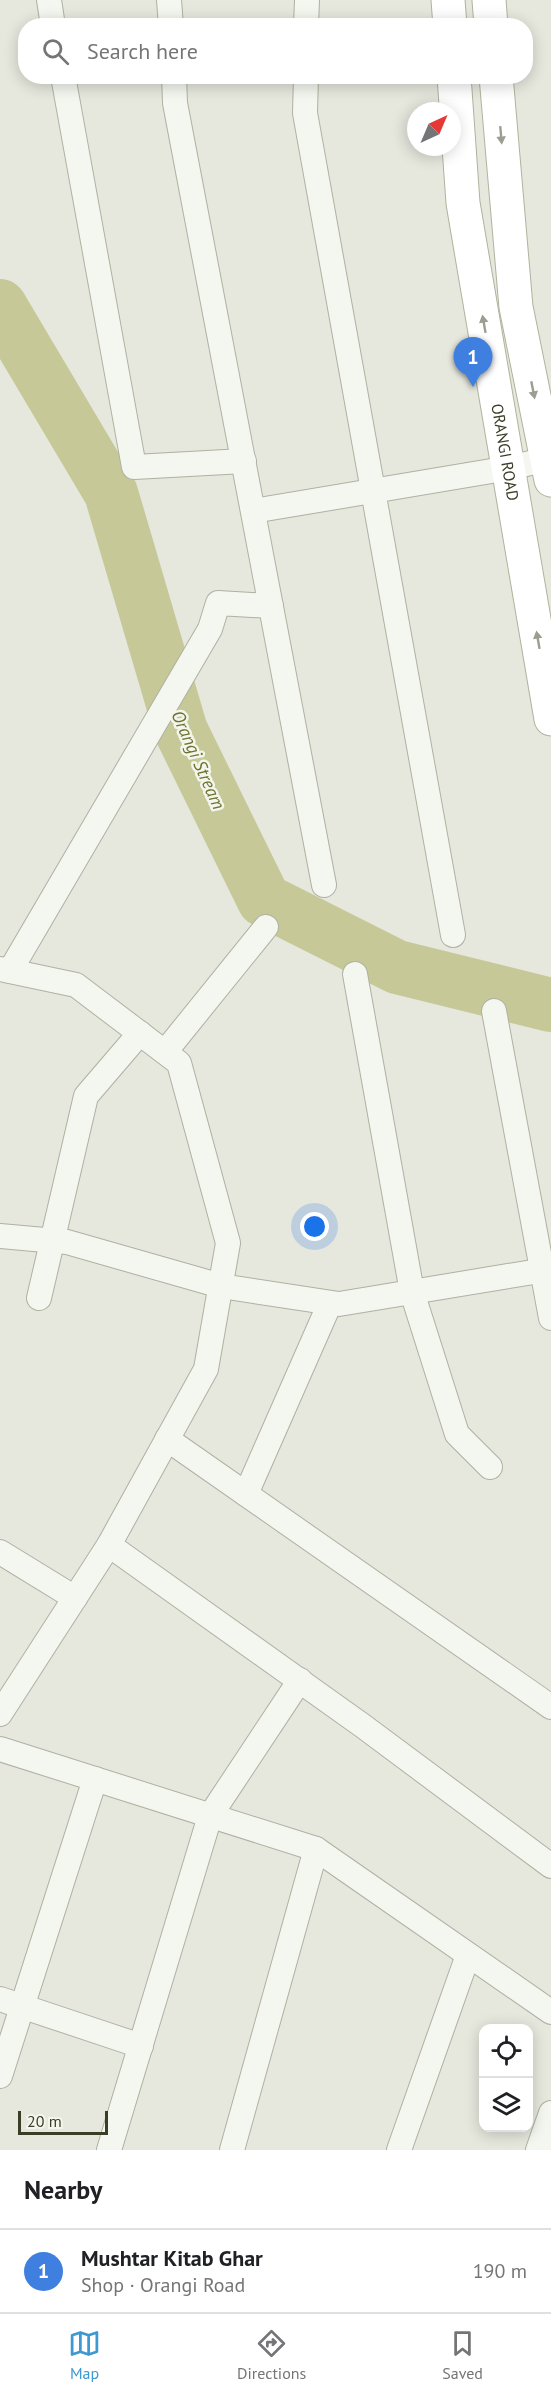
<!DOCTYPE html>
<html lang="en">
<head>
<meta charset="utf-8">
<style>
	body { margin:0; font-family:"PT Sans",sans-serif; background:#f2f2f2; color:#202124 }
	.controls { position:absolute; right:18px; bottom:18px; display:grid; overflow:hidden; border-radius:12px; box-shadow:0 3px 15px #0003 }
	.controls button { width:54px; height:54px; display:grid; place-items:center; padding:0; border:0; border-bottom:2px solid #e0e0e0; background:#fff; color:#202124; font:30px sans-serif }
	.compass { position:absolute; left:407px; top:102px; width:54px; height:54px; border-radius:50%; background:#fff; box-shadow:0 3px 15px #0003; rotate:44deg }
	.scale { position:absolute; left:18px; bottom:15px; width:90px; box-sizing:border-box; padding-left:6px; border:3px solid #3a3e26; border-top:0; font-size:16px; line-height:21px; white-space:nowrap; color:#3a3e26; -webkit-text-stroke:4px #f4f5ec; paint-order:stroke }
	.you { position:absolute; left:315px; top:1227px; width:21px; height:21px; margin:-15px; border:4px solid #fff; border-radius:50%; background:#1a73e8; box-shadow:0 0 0 9px #1a73e833 }
	.badge { display:grid; place-items:center; width:39px; height:39px; border-radius:50%; background:#3d99d1; color:#fff; font-size:20px; font-weight:700 }
	.pin { position:absolute; translate:-50% -50px; filter:drop-shadow(0 2px 3px #0008) }
	.pin::after { content:''; position:absolute; top:32px; width:21px; height:18px; background:inherit; clip-path:polygon(0 0,100% 0,50% 100%) }
	.list { margin:0; padding:0; list-style:none }
	h2 { display:flex; justify-content:space-between; align-items:center; height:78px; margin:0; padding:0 24px; font-size:26px }
	h2 small { font-size:20px; font-weight:400; color:#757577 }
	.list li { display:grid; grid-template-columns:39px 1fr auto; gap:18px; align-items:center; box-sizing:border-box; height:84px; padding:0 24px; border-top:2px solid #e0e0e0 }
	.list b { display:block; font-size:22px; white-space:nowrap }
	.list p { margin:0; font-size:20px; white-space:nowrap; color:#757577 }
	.list em { font-size:20px; font-style:normal; color:#757577 }
	.icon { flex:none; width:33px; height:33px; fill:none; stroke:currentColor; stroke-width:2; stroke-linecap:round; stroke-linejoin:round }
	.map { position:relative; flex:none; width:551px; height:2150px; overflow:hidden }
	.search { position:absolute; background:#fff; box-shadow:0 3px 15px #0003; left:18px; right:18px; top:18px; height:66px; display:flex; align-items:center; gap:15px; box-sizing:border-box; padding:0 21px; border-radius:24px; color:#757577; font-size:22px }
	.sheet { height:162px; background:#fff }
	nav { display:flex; justify-content:space-around; align-items:center; box-sizing:border-box; height:84px; border-top:2px solid #e0e0e0; background:#fff; font-size:16px; color:#757577 }
	nav a { display:grid; justify-items:center; gap:3px }
	nav .on { color:#3d99d1 }
	.map>svg:first-child { display:block }
	.lines { fill:none; stroke-linecap:round; stroke-linejoin:round }
	.river { stroke:#c6c997; stroke-width:54 }
	.minor-casing { stroke:#afb1a2; stroke-width:26 }
	.primary-casing { stroke:#b0b39c; stroke-width:35 }
	.minor { stroke:#f4f6f0; stroke-width:24 }
	.primary { stroke:#fff; stroke-width:33 }
	.oneway { fill:#9c9e92 }
	.labels { text-anchor:middle; stroke-width:5; stroke-linejoin:round; paint-order:stroke }
	.street-label { font-size:16px; fill:#3a3e26; stroke:#f4f5ec }
	.water-label { font-size:18px; font-style:italic; fill:#6d732f; stroke:#f4f5ec }
</style>
</head>
<body>
<div class="map">
<svg width="551" height="2150" viewBox="0 0 551 2150">
	<rect width="100%" height="100%" fill="#e6e7dd"/>
	<g class="lines">
		<!-- river -->
		<polyline class="river" points="0,306 111,493 181,731 264,900 397,967 551,1005"/>
		<!-- minor casing -->
		<g class="minor-casing">
			<g id="minor">
				<polyline points="49,0 53,26"/>
				<polyline points="169,0 171,26"/>
				<polyline points="306,26 307,0"/>
				<polyline points="63,76 134,467 244,461"/>
				<polyline points="174,76 175,103 324,885"/>
				<polyline points="306,76 305,113 453,935"/>
				<polyline points="253,511 509,468 547,459"/>
				<polyline points="0,969 76,985 179,1063 228,1243 206,1369 109,1545 363,1726 551,1866"/>
				<polyline points="10,971 210,629 218,603 271,606"/>
				<polyline points="355,974 412,1292 457,1434 490,1467"/>
				<polyline points="494,1011 551,1318"/>
				<polyline points="165,1052 266,927"/>
				<polyline points="0,1236 67,1242 221,1286 339,1304 551,1269"/>
				<polyline points="39,1298 86,1096 140,1033"/>
				<polyline points="167,1439 551,1707"/>
				<polyline points="246,1494 330,1303"/>
				<polyline points="0,1552 75,1598"/>
				<polyline points="0,1714 109,1545"/>
				<polyline points="0,1749 316,1849 551,2012"/>
				<polyline points="0,1999 141,2046"/>
				<polyline points="0,2076 95,1779"/>
				<polyline points="109,2150 210,1816 300,1680"/>
				<polyline points="232,2150 316,1849"/>
				<polyline points="399,2150 468,1955"/>
				<polyline points="538,2150 551,2113"/>
			</g>
		</g>
		<!-- primary casing -->
		<g class="primary-casing">
			<g id="primary">
				<polyline points="448,0 450,26"/>
				<polyline points="489,0 491,26"/>
				<path id="s1" d="M454 76 463 203 551 719"/>
				<polyline points="496,76 516,307 551,480"/>
			</g>
		</g>
		<!-- minor -->
		<use href="#minor" class="minor"/>
		<!-- primary -->
		<use href="#primary" class="primary"/>
	</g>
	<!-- one-way arrows -->
	<defs><path id="oneway-solid" d="M-6-.8H1V-3.2L6.5 0L1 3.2V.8H-6Z" transform="scale(1.5)"/></defs>
	<g class="oneway">
		<use href="#oneway-solid" transform="translate(501 135) rotate(85)"/>
		<use href="#oneway-solid" transform="translate(484 324) rotate(-100)"/>
		<use href="#oneway-solid" transform="translate(533 390) rotate(79)"/>
		<use href="#oneway-solid" transform="translate(538 640) rotate(-100)"/>
	</g>
	<g class="labels">
		<!-- street labels -->
		<g class="street-label">
			<text dy="6" stroke="none"><textPath href="#s1" startOffset="380">ORANGI ROAD</textPath></text>
		</g>
		<!-- water labels -->
		<g class="water-label">
			<text transform="translate(198 760) rotate(66)" y="6">Orangi Stream</text>
		</g>
	</g>
</svg>
<div class="controls">
<button><svg class="icon" aria-label="locate" viewBox="0 0 24 24"><circle cx="12" cy="12" r="6"/><path d="M12 2v4M12 18v4M2 12h4M18 12h4"/></svg></button>
<button><svg class="icon" aria-label="layers" viewBox="0 0 24 24"><path d="M12 4l9 5-9 5-9-5zM3 14l9 5 9-5"/></svg></button>
</div>
<svg class="compass" viewBox="-18 -18 36 36"><path d="M0-13l5 13h-10z" fill="#e53935"/><path d="M0 13l5-13h-10z" fill="#757577"/></svg>
<div class="scale">20 m</div>
<div class="you"></div>
<div class="pin badge" style="left:473px;top:387px;background:#3f7fe0">1</div>
<div class="search"><svg class="icon" aria-label="search" viewBox="0 0 24 24"><circle cx="10" cy="10" r="6"/><path d="M15 15l6 6"/></svg>Search here</div>
</div>
<section class="sheet">
<h2>Nearby<small></small></h2>
<ul class="list">
<li><span class="badge" style="background:#3f7fe0">1</span><div><b>Mushtar Kitab Ghar</b><p>Shop · Orangi Road</p></div><em>190 m</em></li>
</ul>
</section>
<nav>
<a class="on"><svg class="icon" aria-label="map" viewBox="0 0 24 24"><path d="M3 6l6-2 6 2 6-2v14l-6 2-6-2-6 2zM9 4v14M15 6v14"/></svg>Map</a>
<a><svg class="icon" aria-label="directions" viewBox="0 0 24 24"><path d="M12 3l9 9-9 9-9-9zM9 14v-3h6M13 9l2 2-2 2"/></svg>Directions</a>
<a><svg class="icon" aria-label="saved" viewBox="0 0 24 24"><path d="M7 4h10v16l-5-4-5 4z"/></svg>Saved</a>
</nav>
</body>
</html>
